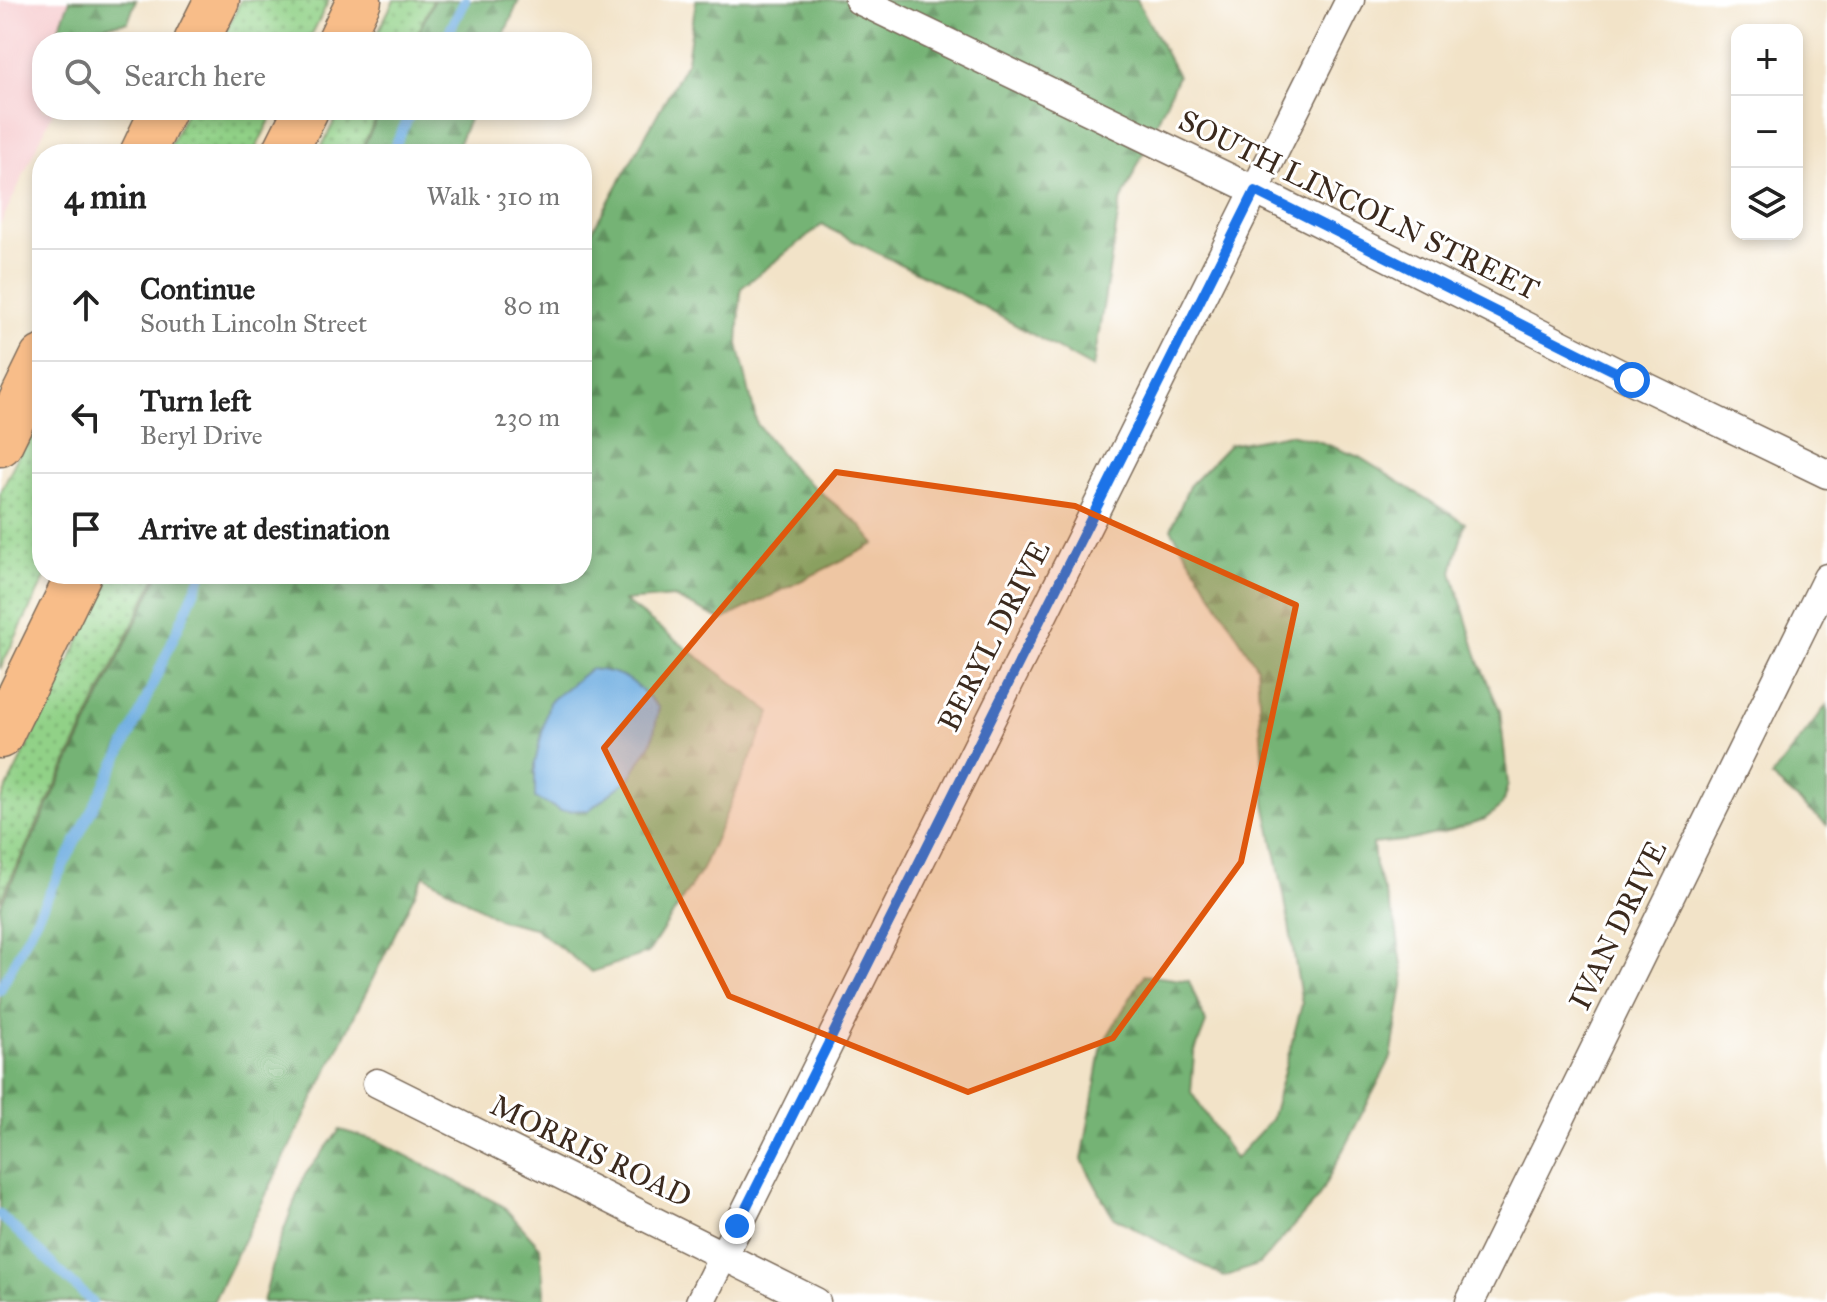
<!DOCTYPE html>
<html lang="en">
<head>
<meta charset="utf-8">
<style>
	body { margin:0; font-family:"IM FELL Great Primer",serif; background:#f6f6f6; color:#222 }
	.controls { position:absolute; right:24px; top:24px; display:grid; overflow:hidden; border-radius:16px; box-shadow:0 4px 12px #0003 }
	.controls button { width:72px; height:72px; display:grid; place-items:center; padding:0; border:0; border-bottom:2px solid #e0e0e0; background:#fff; color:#222; font:40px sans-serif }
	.stop { position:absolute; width:24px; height:24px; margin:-18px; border:6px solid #1a73e8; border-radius:50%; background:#fff }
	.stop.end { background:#1a73e8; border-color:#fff; box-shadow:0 2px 8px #0008 }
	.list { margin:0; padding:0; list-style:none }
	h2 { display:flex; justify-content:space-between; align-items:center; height:104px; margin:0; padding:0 32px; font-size:34px }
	h2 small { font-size:26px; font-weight:400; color:#767676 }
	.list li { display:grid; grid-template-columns:52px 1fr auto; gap:24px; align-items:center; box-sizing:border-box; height:112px; padding:0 32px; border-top:2px solid #e0e0e0 }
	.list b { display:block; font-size:30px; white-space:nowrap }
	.list p { margin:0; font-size:26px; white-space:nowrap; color:#767676 }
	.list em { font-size:26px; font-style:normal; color:#767676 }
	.icon { flex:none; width:44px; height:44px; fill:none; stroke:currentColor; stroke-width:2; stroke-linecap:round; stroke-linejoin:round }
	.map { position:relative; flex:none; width:1827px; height:1302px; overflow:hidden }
	.search { position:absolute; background:#fff; box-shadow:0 4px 12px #0003; left:32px; top:32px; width:560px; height:88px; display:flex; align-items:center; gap:20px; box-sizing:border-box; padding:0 28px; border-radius:32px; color:#767676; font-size:30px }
	.panel { position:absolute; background:#fff; box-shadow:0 4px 12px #0003; left:32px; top:144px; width:560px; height:440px; border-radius:32px }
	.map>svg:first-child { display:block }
	.built { fill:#f7cfd1 }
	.grass { fill:url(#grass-dots); stroke:#667e52; stroke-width:2 }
	.forest { fill:url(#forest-firs); stroke:#586e49; stroke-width:2 }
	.water { fill:#6eade1; stroke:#546c80; stroke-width:2 }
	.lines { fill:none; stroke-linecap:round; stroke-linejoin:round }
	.stream { stroke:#6eade1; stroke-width:10 }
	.street-casing { stroke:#7b6b5a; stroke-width:31 }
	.primary-casing { stroke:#7b6b5a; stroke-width:47 }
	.street { stroke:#fff; stroke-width:28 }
	.primary { stroke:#f8bd89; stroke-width:44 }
	.route { stroke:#1a73e8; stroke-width:10 }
	.marked { fill:#df570d; fill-opacity:0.2; stroke:#df570d; stroke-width:6; stroke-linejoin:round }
	.labels { text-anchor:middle; stroke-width:6; stroke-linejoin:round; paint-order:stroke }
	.street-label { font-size:30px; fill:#3b2a1e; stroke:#fff }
</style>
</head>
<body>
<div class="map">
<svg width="1827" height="1302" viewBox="0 0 1827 1302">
	<defs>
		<pattern id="grass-dots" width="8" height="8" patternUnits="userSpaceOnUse" patternTransform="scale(2)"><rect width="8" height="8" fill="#91d187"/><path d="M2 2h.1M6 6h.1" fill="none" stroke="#78aa6e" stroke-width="1.8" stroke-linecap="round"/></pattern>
		<pattern id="forest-firs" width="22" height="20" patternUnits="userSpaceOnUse" patternTransform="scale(2)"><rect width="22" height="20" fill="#74b374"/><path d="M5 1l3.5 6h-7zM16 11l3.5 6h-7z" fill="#60925f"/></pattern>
	</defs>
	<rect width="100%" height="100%" fill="#fff"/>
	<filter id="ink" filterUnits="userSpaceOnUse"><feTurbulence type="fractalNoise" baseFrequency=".0125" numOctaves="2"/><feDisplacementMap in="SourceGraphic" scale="16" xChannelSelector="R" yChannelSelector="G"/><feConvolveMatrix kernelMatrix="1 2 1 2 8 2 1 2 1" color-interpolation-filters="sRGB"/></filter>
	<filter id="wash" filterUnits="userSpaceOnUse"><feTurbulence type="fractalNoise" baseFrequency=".006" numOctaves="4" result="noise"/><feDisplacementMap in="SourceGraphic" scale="32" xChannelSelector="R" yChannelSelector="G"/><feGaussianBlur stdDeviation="1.8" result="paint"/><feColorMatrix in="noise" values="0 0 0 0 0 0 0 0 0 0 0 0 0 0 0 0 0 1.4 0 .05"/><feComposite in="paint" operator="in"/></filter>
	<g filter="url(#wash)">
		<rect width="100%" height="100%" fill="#f2e3c8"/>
		<!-- built -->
		<polygon class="built" points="0,0 106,0 86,42 42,42 42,110 54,110 0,225"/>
		<!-- grass -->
		<g class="grass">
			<polygon points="241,0 329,0 308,42 221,42"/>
			<polygon points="394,0 433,0 413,42 373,42"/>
			<polygon points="187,110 275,110 253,154 166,154"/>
			<polygon points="340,110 380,110 359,154 318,154"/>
			<polygon points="42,407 42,574 47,574 0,669 0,493"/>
			<polygon points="112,574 157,574 0,901 0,802"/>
		</g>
		<!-- forest -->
		<g class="forest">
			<polygon points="70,0 136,0 128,22 57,33"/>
			<polygon points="434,0 519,0 501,42 414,42"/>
			<polygon points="696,0 1137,0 1178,76 1120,204 1093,368 954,291 822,225 741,288 738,344 757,424 796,472 860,525 875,544 722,620 674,597 624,601 771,712 702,869 648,953 592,972 534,928 500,920 424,875 213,1302 0,1302 0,906 159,574 582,574 582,249 687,61"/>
			<polygon points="381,110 473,110 454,154 360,154"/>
			<polygon points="1289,434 1318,441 1359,457 1465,523 1452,572 1479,662 1500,711 1508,784 1502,805 1485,819 1452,830 1411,840 1373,844 1375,866 1396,925 1404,979 1391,1058 1318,1198 1260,1264 1224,1277 1112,1216 1082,1160 1102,1045 1144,975 1189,981 1206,1023 1194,1054 1191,1092 1235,1159 1271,1120 1302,1004 1284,894 1265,803 1257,667 1171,529 1189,486 1229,445"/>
			<polygon points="1827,705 1827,825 1771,777"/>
			<polygon points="340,1130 378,1141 503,1206 540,1247 545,1302 263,1302 277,1249 304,1176"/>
		</g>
		<!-- water -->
		<path class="water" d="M590 669C627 672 635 682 659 708L652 742 629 779 589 810 561 811 535 798V763L549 702Z"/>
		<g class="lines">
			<!-- stream -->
			<g class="stream">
				<polyline points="444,42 465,0"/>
				<polyline points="391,154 412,110"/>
				<polyline points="0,990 132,731 202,574"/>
				<polyline points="0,1215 92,1302"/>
			</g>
		</g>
	</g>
	<g filter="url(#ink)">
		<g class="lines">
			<!-- street casing -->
			<g class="street-casing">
				<g id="street">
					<polyline points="859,0 1281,203 1632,380 1827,474"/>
					<polyline points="377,1083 816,1302"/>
					<polyline points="700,1302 1350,0"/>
					<polyline points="1470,1302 1827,578"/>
				</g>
			</g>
			<!-- primary casing -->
			<g class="primary-casing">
				<g id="primary">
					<polyline points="196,42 217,0"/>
					<polyline points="339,42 359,0"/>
					<polyline points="142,154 163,110"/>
					<polyline points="284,154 306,110"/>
					<polyline points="0,444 42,358"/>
					<polyline points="0,736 79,574"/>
				</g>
			</g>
			<!-- street -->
			<use href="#street" class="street"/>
			<!-- primary -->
			<use href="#primary" class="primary"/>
		</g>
	</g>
	<g class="lines" filter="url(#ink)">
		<!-- route -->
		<polyline class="route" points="737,1226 1255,191 1632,380"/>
	</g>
	<!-- marked area -->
	<path class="marked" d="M836 472 1075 506 1296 605 1241 862 1113 1038 968 1092 729 996 604 748Z"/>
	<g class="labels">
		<!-- street labels -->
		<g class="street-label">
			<text transform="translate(1359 205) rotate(26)" y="10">SOUTH LINCOLN STREET</text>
			<text transform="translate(994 636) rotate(-63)" y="10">BERYL DRIVE</text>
			<text transform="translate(1618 925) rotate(-64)" y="10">IVAN DRIVE</text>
			<text transform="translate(591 1151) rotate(26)" y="10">MORRIS ROAD</text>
		</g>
	</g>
</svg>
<div class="controls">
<button>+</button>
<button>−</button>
<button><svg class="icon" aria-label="layers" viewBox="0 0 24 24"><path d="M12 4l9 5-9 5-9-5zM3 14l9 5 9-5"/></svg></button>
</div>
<div class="stop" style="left:1632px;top:380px"></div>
<div class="stop end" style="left:737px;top:1226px"></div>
<div class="search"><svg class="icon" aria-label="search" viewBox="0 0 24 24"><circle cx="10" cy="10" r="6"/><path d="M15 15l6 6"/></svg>Search here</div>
<section class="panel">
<h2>4 min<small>Walk · 310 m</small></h2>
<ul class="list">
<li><svg class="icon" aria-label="ahead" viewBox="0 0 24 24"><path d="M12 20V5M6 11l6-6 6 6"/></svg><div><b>Continue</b><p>South Lincoln Street</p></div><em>80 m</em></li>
<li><svg class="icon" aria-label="left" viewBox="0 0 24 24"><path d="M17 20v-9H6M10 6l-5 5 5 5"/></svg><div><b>Turn left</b><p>Beryl Drive</p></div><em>230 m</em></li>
<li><svg class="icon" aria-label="arrive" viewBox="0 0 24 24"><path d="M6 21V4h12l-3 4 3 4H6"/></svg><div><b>Arrive at destination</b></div></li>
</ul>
</section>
</div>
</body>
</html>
